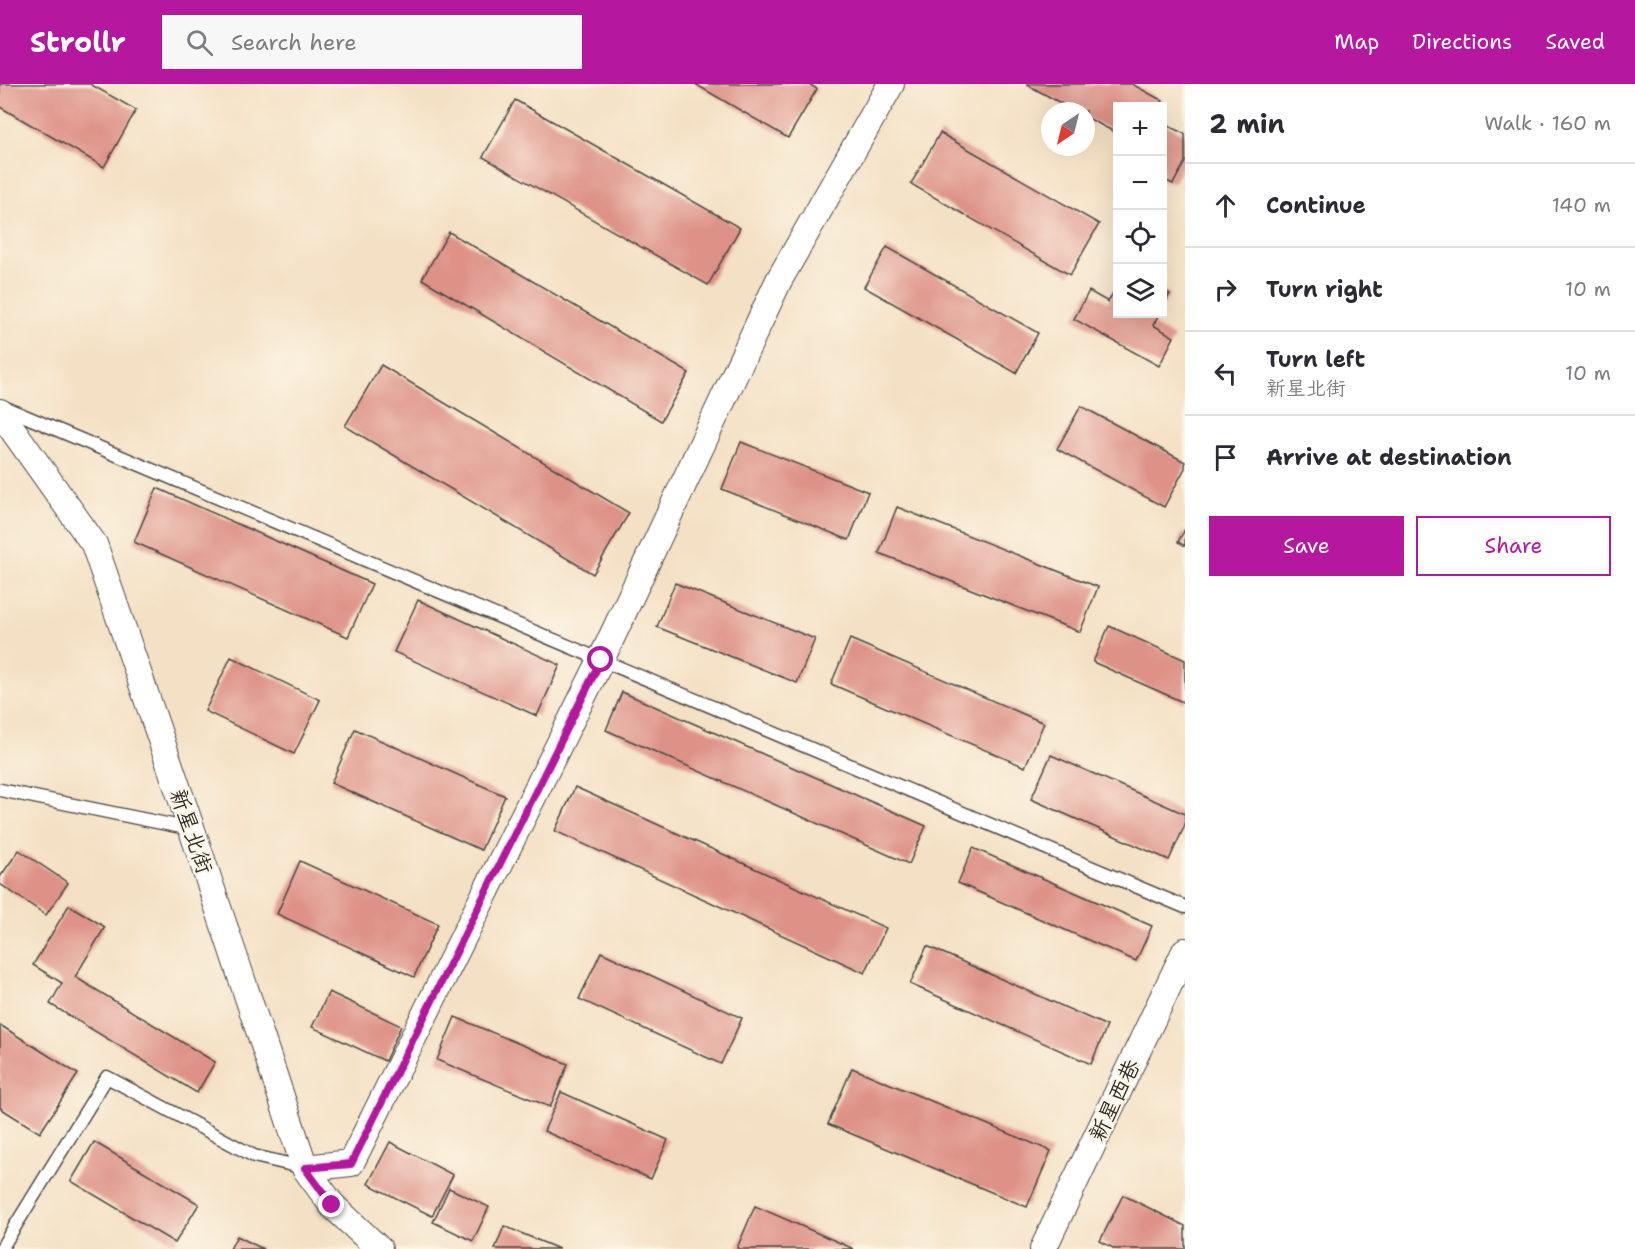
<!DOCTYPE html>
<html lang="en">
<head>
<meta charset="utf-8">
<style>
	body { margin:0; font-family:"Shantell Sans","LXGW WenKai TC",sans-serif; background:#f7f7f7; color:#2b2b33 }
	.controls { position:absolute; right:18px; top:18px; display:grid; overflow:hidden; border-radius:0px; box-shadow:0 6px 24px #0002 }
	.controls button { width:54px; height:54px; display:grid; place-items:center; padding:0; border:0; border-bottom:2px solid #e1e1e2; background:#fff; color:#2b2b33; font:30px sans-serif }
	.compass { position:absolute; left:1041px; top:18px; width:54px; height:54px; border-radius:50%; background:#fff; box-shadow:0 6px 24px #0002; rotate:215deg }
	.stop { position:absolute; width:18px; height:18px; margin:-14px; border:4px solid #b5179e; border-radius:50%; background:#fff }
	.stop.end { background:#b5179e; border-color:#fff; box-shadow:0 2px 6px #0008 }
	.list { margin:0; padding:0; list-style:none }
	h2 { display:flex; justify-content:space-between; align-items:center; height:78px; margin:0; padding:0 24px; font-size:26px }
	h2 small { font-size:20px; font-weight:400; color:#7c7c81 }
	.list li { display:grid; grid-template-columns:39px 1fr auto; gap:18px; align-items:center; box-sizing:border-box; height:84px; padding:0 24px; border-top:2px solid #e1e1e2 }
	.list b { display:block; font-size:22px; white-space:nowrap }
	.list p { margin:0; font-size:20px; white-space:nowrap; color:#7c7c81 }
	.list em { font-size:20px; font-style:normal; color:#7c7c81 }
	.actions { display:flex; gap:12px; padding:18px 24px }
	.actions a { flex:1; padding:14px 0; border:2px solid #b5179e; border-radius:0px; text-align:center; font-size:21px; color:#b5179e }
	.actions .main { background:#b5179e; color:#fff }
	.icon { flex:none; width:33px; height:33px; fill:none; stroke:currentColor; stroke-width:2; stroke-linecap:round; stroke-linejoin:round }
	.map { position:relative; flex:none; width:1185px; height:1165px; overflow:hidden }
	header { display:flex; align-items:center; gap:36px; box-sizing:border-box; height:84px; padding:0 30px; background:#b5179e; color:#fff }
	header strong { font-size:28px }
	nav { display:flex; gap:33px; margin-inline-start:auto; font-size:21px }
	.search { width:420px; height:54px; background:#f7f7f7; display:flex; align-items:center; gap:15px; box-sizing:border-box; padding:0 21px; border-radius:0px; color:#7c7c81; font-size:22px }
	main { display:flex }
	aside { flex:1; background:#fff }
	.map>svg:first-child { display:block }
	.building { fill:#de9287 }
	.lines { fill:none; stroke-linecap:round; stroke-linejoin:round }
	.lane-casing { stroke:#494642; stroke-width:15 }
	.street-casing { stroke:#494642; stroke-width:28 }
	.lane { stroke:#fff; stroke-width:12 }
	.street { stroke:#fff; stroke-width:26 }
	.route { stroke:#b5179e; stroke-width:8 }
	.labels { text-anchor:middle; stroke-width:4.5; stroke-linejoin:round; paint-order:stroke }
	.street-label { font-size:22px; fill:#2b2b2b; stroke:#fcf5e5 }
</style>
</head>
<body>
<header>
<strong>Strollr</strong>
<div class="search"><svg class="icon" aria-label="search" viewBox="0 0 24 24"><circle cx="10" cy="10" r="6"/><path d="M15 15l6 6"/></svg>Search here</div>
<nav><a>Map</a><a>Directions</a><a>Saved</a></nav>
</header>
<main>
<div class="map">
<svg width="1185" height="1165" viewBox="0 0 1185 1165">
	<rect width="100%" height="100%" fill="#fcf5e5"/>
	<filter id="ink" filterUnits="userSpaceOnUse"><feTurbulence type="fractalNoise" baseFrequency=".0167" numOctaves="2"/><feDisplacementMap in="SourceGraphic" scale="12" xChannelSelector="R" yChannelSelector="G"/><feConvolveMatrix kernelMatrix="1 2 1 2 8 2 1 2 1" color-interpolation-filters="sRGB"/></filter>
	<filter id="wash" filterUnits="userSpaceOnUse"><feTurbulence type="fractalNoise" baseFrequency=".008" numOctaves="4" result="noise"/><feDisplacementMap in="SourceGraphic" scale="24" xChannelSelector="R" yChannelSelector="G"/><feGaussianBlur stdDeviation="1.35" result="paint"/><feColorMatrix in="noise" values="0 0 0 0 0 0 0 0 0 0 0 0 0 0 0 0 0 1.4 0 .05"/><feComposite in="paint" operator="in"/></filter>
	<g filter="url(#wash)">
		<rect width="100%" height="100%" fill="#f4e0c4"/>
		<g id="blocks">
			<!-- building -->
			<g class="building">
				<polygon points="0,0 90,0 136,26 104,83 0,23"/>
				<polygon points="695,0 809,0 817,5 788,54"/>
				<polygon points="1026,0 1132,0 1163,17 1159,22 1118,22 1118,50 1086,33 1086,27 1075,27"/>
				<polygon points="515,16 740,144 708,201 483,73"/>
				<polygon points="1162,39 1185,50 1185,78 1173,100 1162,95"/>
				<polygon points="940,49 1099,140 1070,191 911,100"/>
				<polygon points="449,148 689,289 661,337 422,195"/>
				<polygon points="887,163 1038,249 1016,289 864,203"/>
				<polygon points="1118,200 1118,230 1159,230 1153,241 1174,253 1159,282 1074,235 1089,207 1108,218"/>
				<polygon points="1162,206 1170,210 1162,223"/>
				<polygon points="381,281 629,429 593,490 345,342"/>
				<polygon points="1081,322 1185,378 1185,384 1164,423 1057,365"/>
				<polygon points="741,358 868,408 849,456 722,405"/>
				<polygon points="157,404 372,500 348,553 134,458"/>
				<polygon points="897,423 1098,503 1080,548 879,469"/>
				<polygon points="1185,445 1185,462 1178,458"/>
				<polygon points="675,499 815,555 797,599 657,543"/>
				<polygon points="418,516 560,581 537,632 394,568"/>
				<polygon points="1109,542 1185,576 1185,619 1093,578"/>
				<polygon points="850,555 1044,639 1025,683 831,600"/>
				<polygon points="231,573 320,616 294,670 205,627"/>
				<polygon points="622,608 926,742 909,780 606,646"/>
				<polygon points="355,645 505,712 481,766 331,699"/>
				<polygon points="1051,671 1185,730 1185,741 1169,776 1031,715"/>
				<polygon points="575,703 886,844 865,889 555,747"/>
				<polygon points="973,764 1152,842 1136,877 958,799"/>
				<polygon points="19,766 68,799 46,831 0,800 0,793"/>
				<polygon points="300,777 438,840 414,893 277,830"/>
				<polygon points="69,821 105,843 75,893 215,978 197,1009 50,920 62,899 33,881"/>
				<polygon points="927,862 1107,942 1091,980 910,900"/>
				<polygon points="601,868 742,934 721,980 579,915"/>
				<polygon points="329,908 401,942 385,977 312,943"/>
				<polygon points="455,933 568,980 550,1023 437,976"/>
				<polygon points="0,941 78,990 40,1049 0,1024"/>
				<polygon points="852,984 1051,1067 1027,1123 828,1040"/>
				<polygon points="561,1008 668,1056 651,1095 544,1047"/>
				<polygon points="94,1058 199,1120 175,1159 71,1097"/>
				<polygon points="390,1058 453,1091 432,1132 368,1100"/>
				<polygon points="449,1104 489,1123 473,1157 433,1138"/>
				<polygon points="1123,1111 1185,1142 1185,1165 1115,1165 1100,1157"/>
				<polygon points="755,1122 854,1165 740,1165 737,1164"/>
				<polygon points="504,1142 559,1165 495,1165"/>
				<polygon points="237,1152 263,1165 230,1165"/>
			</g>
		</g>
	</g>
	<g filter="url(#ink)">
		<use href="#blocks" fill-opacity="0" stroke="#494642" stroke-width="1.5"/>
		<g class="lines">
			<!-- lane casing -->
			<g class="lane-casing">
				<g id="lane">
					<polyline points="1,322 1185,823"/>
					<polyline points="0,706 191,745"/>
					<polyline points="1,1165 107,993 254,1072 305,1084"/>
				</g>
			</g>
			<!-- street casing -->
			<g class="street-casing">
				<g id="street">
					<polyline points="0,328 94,460 192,746 305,1084 332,1121 379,1165"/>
					<polyline points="305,1084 351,1079 601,576 779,196 891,0"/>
					<polyline points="1043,1165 1185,867"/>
				</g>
			</g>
			<!-- lane -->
			<use href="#lane" class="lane"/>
			<!-- street -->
			<use href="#street" class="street"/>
		</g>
	</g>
	<g class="lines" filter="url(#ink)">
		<!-- route -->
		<polyline class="route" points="332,1121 305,1084 351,1080 601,576"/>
	</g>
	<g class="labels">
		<!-- street labels -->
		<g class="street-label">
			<text transform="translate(192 747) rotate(71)" y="8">新星北街</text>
			<text transform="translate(1114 1016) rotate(-64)" y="8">新星西巷</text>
		</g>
	</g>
</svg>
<div class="controls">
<button>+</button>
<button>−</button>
<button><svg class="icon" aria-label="locate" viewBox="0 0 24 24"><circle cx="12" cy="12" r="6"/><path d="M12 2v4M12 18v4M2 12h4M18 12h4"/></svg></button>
<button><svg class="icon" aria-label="layers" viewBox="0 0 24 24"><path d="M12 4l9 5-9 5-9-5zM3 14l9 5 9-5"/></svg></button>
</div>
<svg class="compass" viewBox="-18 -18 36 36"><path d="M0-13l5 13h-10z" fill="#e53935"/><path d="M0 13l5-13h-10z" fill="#7c7c81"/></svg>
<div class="stop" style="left:601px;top:576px"></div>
<div class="stop end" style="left:332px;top:1121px"></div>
</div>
<aside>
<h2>2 min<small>Walk · 160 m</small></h2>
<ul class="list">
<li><svg class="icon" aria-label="ahead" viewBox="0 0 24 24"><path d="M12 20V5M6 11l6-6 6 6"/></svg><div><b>Continue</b></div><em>140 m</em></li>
<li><svg class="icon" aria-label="right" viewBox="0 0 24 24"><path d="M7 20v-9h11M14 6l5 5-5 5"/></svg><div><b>Turn right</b></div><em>10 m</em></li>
<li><svg class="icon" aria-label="left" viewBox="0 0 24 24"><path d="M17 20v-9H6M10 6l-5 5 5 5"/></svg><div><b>Turn left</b><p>新星北街</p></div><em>10 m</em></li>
<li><svg class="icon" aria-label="arrive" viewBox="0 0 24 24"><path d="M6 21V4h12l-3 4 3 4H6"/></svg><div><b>Arrive at destination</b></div></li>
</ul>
<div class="actions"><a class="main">Save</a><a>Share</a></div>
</aside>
</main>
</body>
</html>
